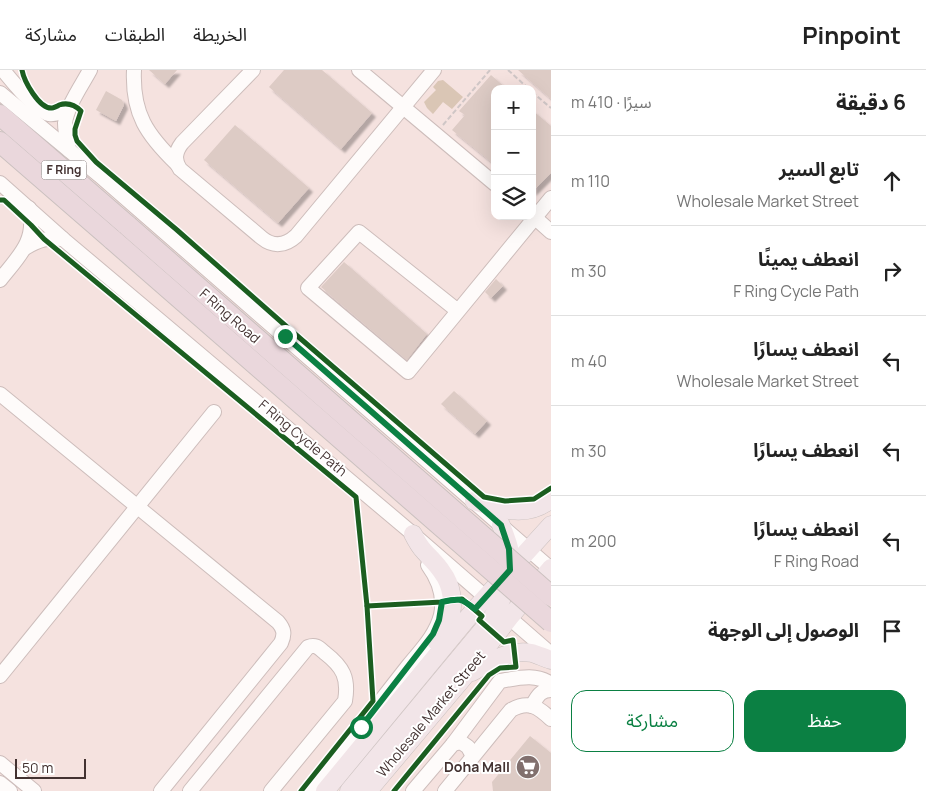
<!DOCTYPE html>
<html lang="ar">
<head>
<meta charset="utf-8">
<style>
	body { margin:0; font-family:Manrope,"Noto Sans Arabic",sans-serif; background:#f6f6f6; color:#222; direction:rtl }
	.controls { position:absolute; right:15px; top:15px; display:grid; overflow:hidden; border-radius:10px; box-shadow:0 5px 20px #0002 }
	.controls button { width:45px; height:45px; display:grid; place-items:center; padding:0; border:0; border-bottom:1px solid #e0e0e0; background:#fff; color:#222; font:25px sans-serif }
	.scale { position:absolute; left:15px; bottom:12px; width:71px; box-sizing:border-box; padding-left:5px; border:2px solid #433231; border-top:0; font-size:14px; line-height:18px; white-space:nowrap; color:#433231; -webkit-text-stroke:4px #fff; paint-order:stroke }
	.stop { position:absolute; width:15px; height:15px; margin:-11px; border:4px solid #0b8043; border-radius:50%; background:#fff }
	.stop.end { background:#0b8043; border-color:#fff; box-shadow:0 1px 5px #0008 }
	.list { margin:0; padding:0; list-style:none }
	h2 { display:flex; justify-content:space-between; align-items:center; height:65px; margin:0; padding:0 20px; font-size:21px }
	h2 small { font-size:16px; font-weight:400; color:#767676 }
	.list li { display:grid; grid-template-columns:32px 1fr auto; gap:15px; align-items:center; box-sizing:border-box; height:90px; padding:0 20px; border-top:1px solid #e0e0e0 }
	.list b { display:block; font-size:19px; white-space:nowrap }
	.list p { margin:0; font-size:16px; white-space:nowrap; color:#767676 }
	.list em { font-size:16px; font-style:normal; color:#767676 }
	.actions { display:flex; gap:10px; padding:15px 20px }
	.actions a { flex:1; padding:11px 0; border:1px solid #0b8043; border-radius:15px; text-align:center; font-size:18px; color:#0b8043 }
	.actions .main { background:#0b8043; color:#fff }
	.icon { flex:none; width:28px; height:28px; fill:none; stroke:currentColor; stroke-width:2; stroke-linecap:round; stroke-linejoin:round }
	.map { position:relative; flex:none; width:551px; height:721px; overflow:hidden; direction:ltr }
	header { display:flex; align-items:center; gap:30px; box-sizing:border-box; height:70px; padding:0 25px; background:#fff; border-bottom:1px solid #e0e0e0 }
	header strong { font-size:24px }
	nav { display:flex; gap:28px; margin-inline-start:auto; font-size:18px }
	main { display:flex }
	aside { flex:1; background:#fff }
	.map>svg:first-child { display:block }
	.green { fill:#dac6b5 }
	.building { fill:#ddcbc5; filter:url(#shadow) }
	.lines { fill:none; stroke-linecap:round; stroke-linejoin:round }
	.minor-casing { stroke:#cdbdbb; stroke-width:16 }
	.major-casing { stroke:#cac0bf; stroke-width:19 }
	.highway-casing { stroke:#cac0bf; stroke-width:22 }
	.path { stroke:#cfc6c6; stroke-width:2; stroke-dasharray:5 2.5; stroke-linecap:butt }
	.minor { stroke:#fefbfa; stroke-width:14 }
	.major { stroke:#f2e5e8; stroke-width:18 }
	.highway { stroke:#ead7dc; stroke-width:20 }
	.highway-bridge-casing { stroke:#cac0bf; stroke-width:22; stroke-linecap:butt }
	.highway-bridge { stroke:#ead7dc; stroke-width:20 }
	.cycleway-casing { stroke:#fff; stroke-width:8 }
	.cycleway { stroke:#1b5e20; stroke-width:5 }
	.route { stroke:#0b8043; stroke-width:6 }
	.labels { text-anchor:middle; stroke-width:4; stroke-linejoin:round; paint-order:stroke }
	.shield { fill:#fff; stroke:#7b706f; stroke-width:1 }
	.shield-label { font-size:12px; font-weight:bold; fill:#433231 }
	.street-label { font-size:14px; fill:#433231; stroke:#fff }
	.poi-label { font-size:14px; font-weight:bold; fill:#433231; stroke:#fff; text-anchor:end }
</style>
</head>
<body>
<header>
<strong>Pinpoint</strong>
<nav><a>الخريطة</a><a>الطبقات</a><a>مشاركة</a></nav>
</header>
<main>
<aside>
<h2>6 دقيقة<small>سيرًا · 410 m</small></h2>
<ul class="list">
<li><svg class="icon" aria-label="ahead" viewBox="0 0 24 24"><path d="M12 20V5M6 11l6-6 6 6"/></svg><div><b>تابع السير</b><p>Wholesale Market Street</p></div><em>110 m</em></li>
<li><svg class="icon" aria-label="right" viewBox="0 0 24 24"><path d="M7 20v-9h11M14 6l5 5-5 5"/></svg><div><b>انعطف يمينًا</b><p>F Ring Cycle Path</p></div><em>30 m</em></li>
<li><svg class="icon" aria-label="left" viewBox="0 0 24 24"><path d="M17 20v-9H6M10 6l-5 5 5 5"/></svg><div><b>انعطف يسارًا</b><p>Wholesale Market Street</p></div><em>40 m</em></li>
<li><svg class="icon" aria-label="left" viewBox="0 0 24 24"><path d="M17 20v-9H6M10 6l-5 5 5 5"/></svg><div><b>انعطف يسارًا</b></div><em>30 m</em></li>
<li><svg class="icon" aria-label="left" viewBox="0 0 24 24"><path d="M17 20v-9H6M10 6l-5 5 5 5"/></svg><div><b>انعطف يسارًا</b><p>F Ring Road</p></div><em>200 m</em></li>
<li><svg class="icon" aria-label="arrive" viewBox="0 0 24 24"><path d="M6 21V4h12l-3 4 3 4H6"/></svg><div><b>الوصول إلى الوجهة</b></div></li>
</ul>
<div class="actions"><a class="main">حفظ</a><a>مشاركة</a></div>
</aside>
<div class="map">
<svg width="551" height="721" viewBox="0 0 551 721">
	<defs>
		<filter id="shadow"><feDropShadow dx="4" dy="4" stdDeviation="1" flood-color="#0004"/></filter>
	</defs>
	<rect width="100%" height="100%" fill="#f5e2df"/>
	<!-- green -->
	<polygon class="green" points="443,10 463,27 452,39 443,32 433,44 427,38 424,32 436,20 433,17 438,11"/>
	<!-- building -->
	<g class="building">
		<polygon points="149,0 177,0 165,14"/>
		<polygon points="284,0 322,0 372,43 341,79 269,17"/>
		<polygon points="518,0 551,0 551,29"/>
		<polygon points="491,5 507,19 495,19 495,95 452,60 465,45 459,41"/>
		<polygon points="106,21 122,30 124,35 116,51 96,40"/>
		<polygon points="532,40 551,56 551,103 532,122"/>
		<polygon points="235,55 309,118 278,153 204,90"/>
		<polygon points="344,192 427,264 407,290 321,217"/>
		<polygon points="496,209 503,216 491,228 485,222"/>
		<polygon points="454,321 487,351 475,364 441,334"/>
		<polygon points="530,666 551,683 551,721 493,721 492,712"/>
	</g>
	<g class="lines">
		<!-- minor casing -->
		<g class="minor-casing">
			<g id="minor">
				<path d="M3 0C11 10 37 42 49 44 58 45 64 40 71 35"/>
				<path d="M134 0C132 44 147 65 177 94"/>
				<path d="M253 0 182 73C175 82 174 90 180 99L262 168C273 177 285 176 296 166L434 0"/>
				<polyline points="359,0 495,114"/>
				<polyline points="0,23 99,105 551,499"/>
				<path d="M69 80C67 71 65 62 65 53 67 36 82 15 90 0"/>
				<polyline points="0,113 63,169 413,464 551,584"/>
				<polyline points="532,145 551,162"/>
				<path d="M25 178C38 170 48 167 63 169"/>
				<path d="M0 210C18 187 38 170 29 138"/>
				<polyline points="458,241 359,162 308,218 408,302 551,128"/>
				<path d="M0 324 278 552C284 559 285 564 281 573L161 721"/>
				<polyline points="0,606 214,342"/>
				<path d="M532 636C537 627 540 620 551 620"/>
				<path d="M453 674 500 611C518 608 536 603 551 614"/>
				<polyline points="0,693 34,721"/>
				<polyline points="0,713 10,721"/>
				<path d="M190 721 308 577C316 574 319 578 325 583 343 597 349 608 345 631L271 721"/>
				<path d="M309 721C343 680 375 638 408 596 421 580 436 565 441 545 445 526 439 510 428 495"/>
				<polyline points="413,721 453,674 461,672 468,677 473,686"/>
				<path d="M445 721 511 640C529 630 538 637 551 649"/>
			</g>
		</g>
		<!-- major casing -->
		<g class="major-casing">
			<g id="major">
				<path d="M474 431C500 439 527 449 551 429"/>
				<path d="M413 464C416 470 419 476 424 481 430 488 437 494 442 502 452 515 455 535 449 551 446 558 441 565 436 571"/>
				<path d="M472 602C491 591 509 579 532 583 538 585 545 588 551 590"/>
				<polyline points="325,721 475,539 551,455"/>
				<path d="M349 721 490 551C503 530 514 504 509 478 507 470 504 463 501 455"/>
				<polyline points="368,721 463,608 509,548 551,498"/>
			</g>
		</g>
		<!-- highway casing -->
		<g class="highway-casing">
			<g id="highway">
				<polyline points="0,45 128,156"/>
				<polyline points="0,72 113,170"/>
			</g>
		</g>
		<!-- path -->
		<g class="path">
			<polyline points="508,0 529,19"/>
			<polyline points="532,22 551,38"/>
			<polyline points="443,55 490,0"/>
		</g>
		<!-- minor -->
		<use href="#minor" class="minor"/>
		<!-- major -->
		<use href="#major" class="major"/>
		<!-- highway -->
		<use href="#highway" class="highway"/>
		<!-- highway-bridge casing -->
		<g class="highway-bridge-casing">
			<g id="highway-bridge">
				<polyline points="128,156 551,526"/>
				<polyline points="113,170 551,552"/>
			</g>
		</g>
		<!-- highway-bridge -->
		<use href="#highway-bridge" class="highway-bridge"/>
		<!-- cycleway casing -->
		<g class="cycleway-casing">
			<g id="cycleway">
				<path d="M22 0C24 11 39 39 52 38 53 38 58 36 59 35 68 32 75 35 81 41L75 59V65L77 71 96 92 177 160 287 257 484 427 505 431 534 429 551 418"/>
				<polyline points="0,130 4,130 31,155 44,169 356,427 367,536 442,532 452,530 462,529 482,546 479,550 504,572 513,570 516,597 500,598 489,605 394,721"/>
				<polyline points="301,721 373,631 367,536"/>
			</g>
		</g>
		<!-- cycleway -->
		<use href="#cycleway" class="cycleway"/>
	</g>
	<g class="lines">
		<!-- route -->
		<path class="route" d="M285 266 501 455 509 479 510 500 475 539C461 528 459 528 442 532L439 550 433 564 361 657"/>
	</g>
	<!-- icons -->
	<defs>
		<g id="supermarket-disc" transform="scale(1.25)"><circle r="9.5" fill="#81706e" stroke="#fff"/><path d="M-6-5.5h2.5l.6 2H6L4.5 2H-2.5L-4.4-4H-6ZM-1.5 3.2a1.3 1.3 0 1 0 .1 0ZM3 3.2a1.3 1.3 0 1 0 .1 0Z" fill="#fff"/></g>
	</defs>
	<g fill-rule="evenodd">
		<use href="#supermarket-disc" x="528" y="697"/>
	</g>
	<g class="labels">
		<!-- shield labels -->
		<rect class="shield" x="41.5" y="90.5" width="45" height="19" rx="4"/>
		<g class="shield-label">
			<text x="64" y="104">F Ring</text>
		</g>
		<!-- street labels -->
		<g class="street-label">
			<text transform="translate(230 246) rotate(41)" y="5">F Ring Road</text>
			<text transform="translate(303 368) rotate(40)" y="5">F Ring Cycle Path</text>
			<text transform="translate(431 644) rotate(-50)" y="5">Wholesale Market Street</text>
		</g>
		<!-- poi labels -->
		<g class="poi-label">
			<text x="510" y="702">Doha Mall</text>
		</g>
	</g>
</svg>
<div class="controls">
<button>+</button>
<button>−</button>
<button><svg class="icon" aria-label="layers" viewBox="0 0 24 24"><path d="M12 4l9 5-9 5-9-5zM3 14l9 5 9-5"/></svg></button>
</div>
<div class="scale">50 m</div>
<div class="stop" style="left:361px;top:657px"></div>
<div class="stop end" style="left:285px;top:266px"></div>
</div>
</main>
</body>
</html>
